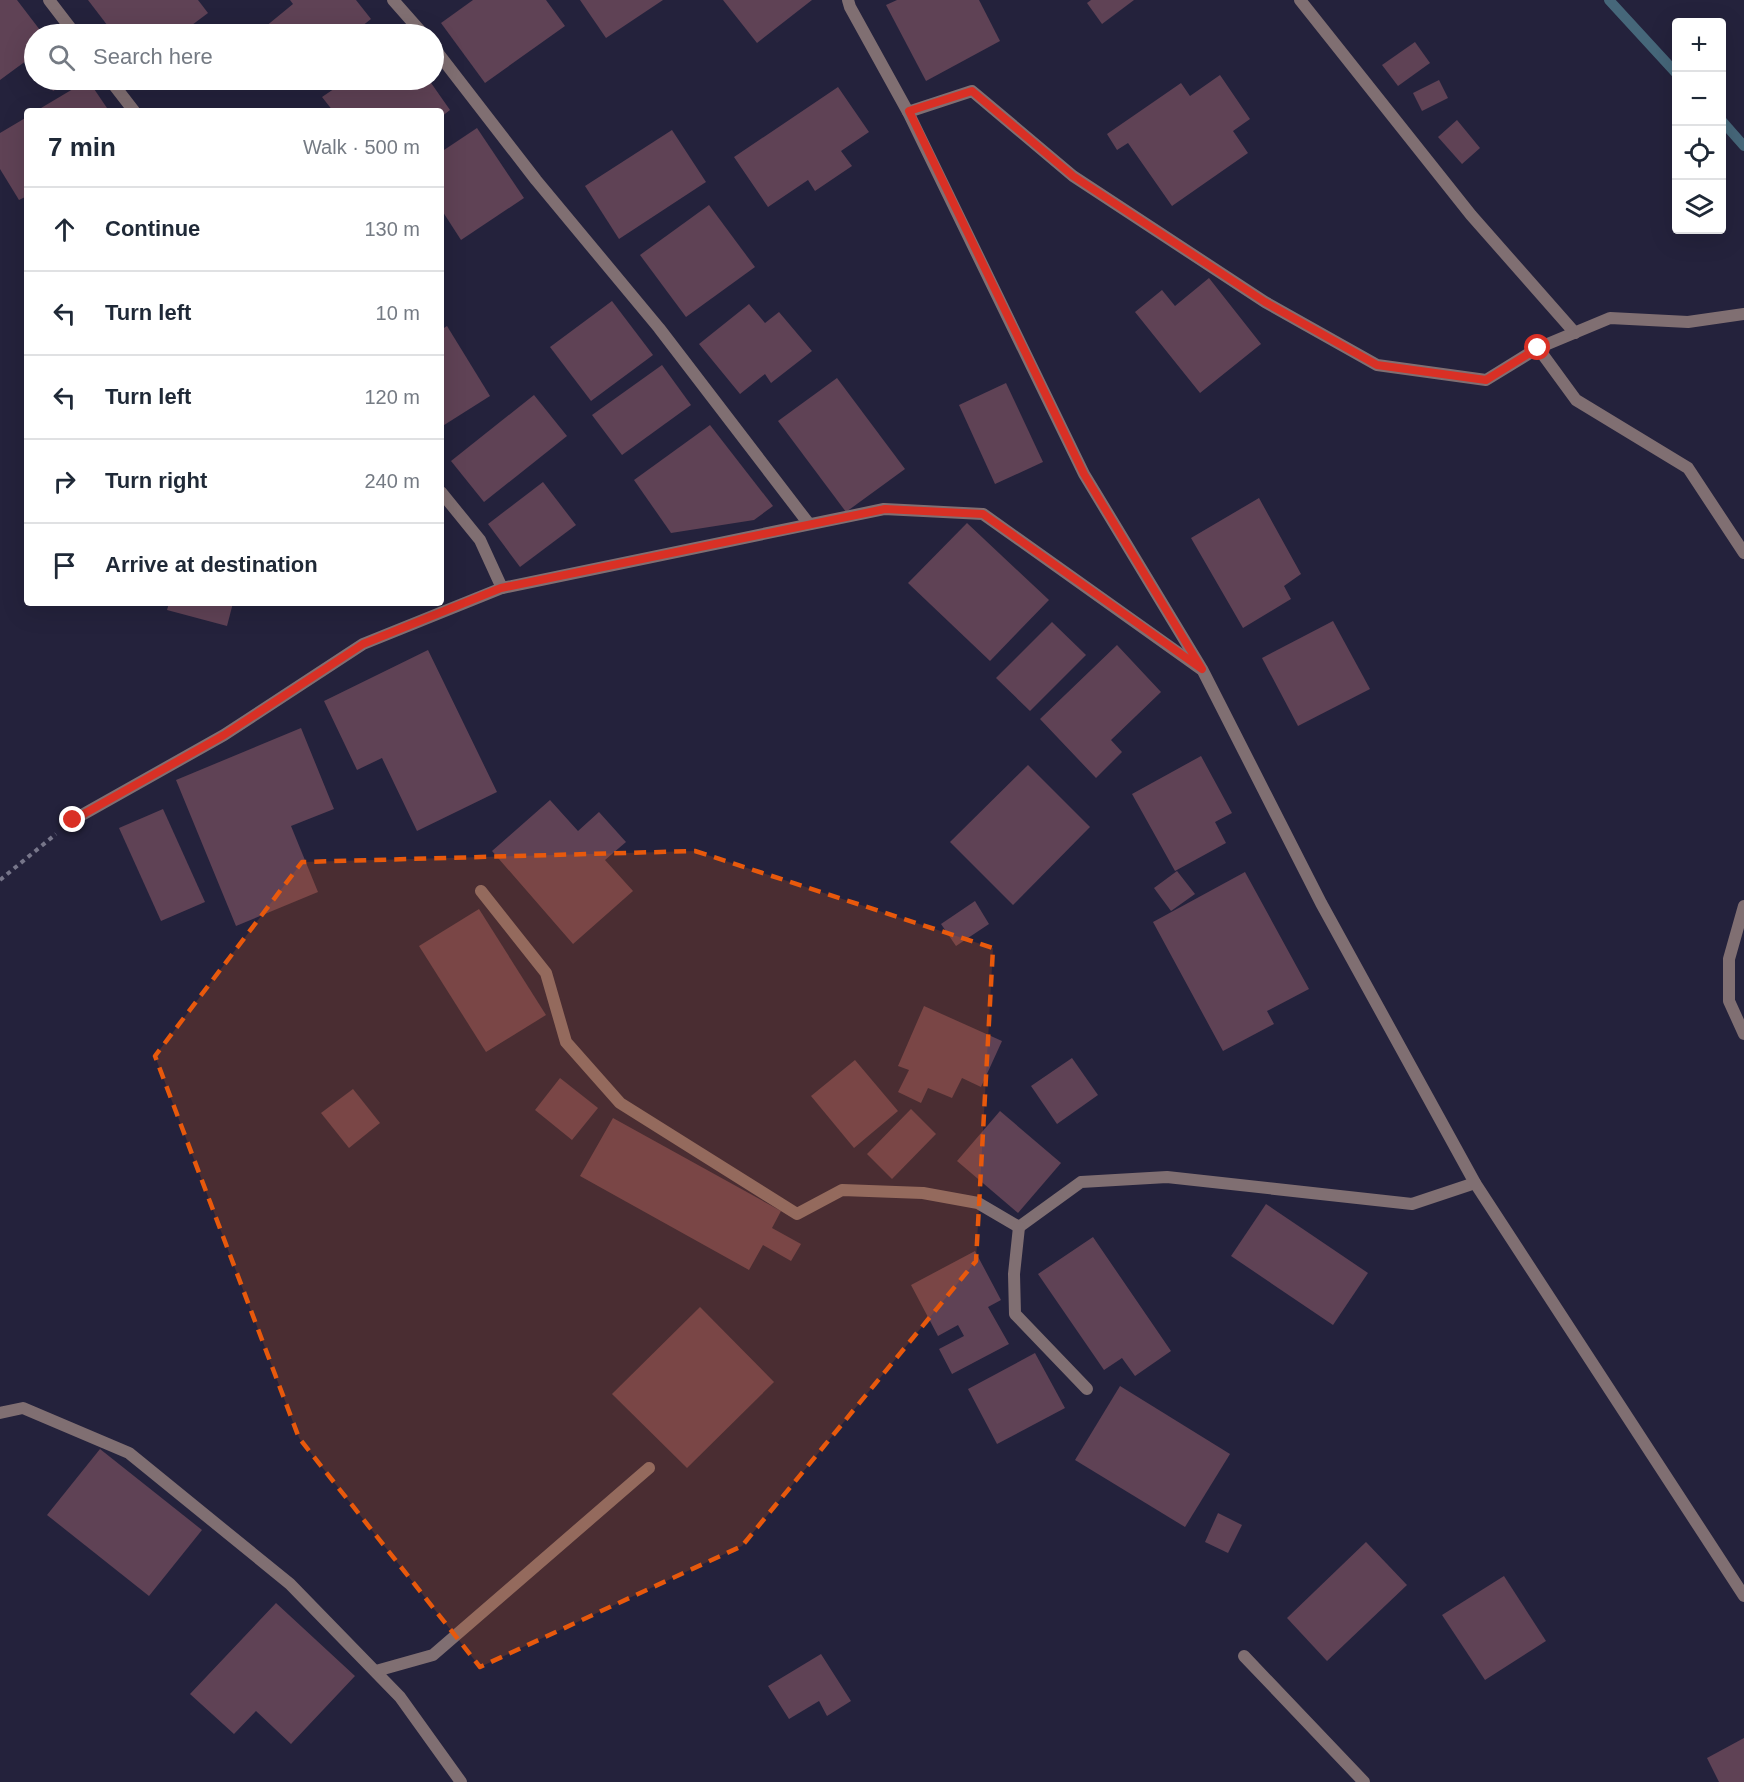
<!DOCTYPE html>
<html lang="en">
<head>
<meta charset="utf-8">
<style>
	body { margin:0; font-family:Helvetica,sans-serif; background:#f2f2f3; color:#1f2937 }
	.controls { position:absolute; right:18px; top:18px; display:grid; overflow:hidden; border-radius:6px; box-shadow:0 6px 24px #0002 }
	.controls button { width:54px; height:54px; display:grid; place-items:center; padding:0; border:0; border-bottom:2px solid #e0e1e3; background:#fff; color:#1f2937; font:30px sans-serif }
	.stop { position:absolute; width:18px; height:18px; margin:-14px; border:4px solid #d93025; border-radius:50%; background:#fff }
	.stop.end { background:#d93025; border-color:#fff; box-shadow:0 2px 6px #0008 }
	.list { margin:0; padding:0; list-style:none }
	h2 { display:flex; justify-content:space-between; align-items:center; height:78px; margin:0; padding:0 24px; font-size:26px }
	h2 small { font-size:20px; font-weight:400; color:#747a83 }
	.list li { display:grid; grid-template-columns:39px 1fr auto; gap:18px; align-items:center; box-sizing:border-box; height:84px; padding:0 24px; border-top:2px solid #e0e1e3 }
	.list b { display:block; font-size:22px; white-space:nowrap }
	.list em { font-size:20px; font-style:normal; color:#747a83 }
	.icon { flex:none; width:33px; height:33px; fill:none; stroke:currentColor; stroke-width:2; stroke-linecap:round; stroke-linejoin:round }
	.map { position:relative; flex:none; width:1744px; height:1782px; overflow:hidden }
	.search { position:absolute; background:#fff; box-shadow:0 6px 24px #0002; left:24px; top:24px; width:420px; height:66px; display:flex; align-items:center; gap:15px; box-sizing:border-box; padding:0 21px; border-radius:33px; color:#747a83; font-size:22px }
	.panel { position:absolute; background:#fff; box-shadow:0 6px 24px #0002; left:24px; top:108px; width:420px; height:498px; border-radius:6px }
	.map>svg:first-child { display:block }
	.lines { fill:none; stroke-linecap:round; stroke-linejoin:round }
	.stream { stroke:#46677a; stroke-width:10 }
	.building { fill:#5f4255 }
	.path { stroke:#77768a; stroke-width:4; stroke-dasharray:4.5 4.5; stroke-linecap:butt }
	.minor { stroke:#806f72; stroke-width:12 }
	.tertiary { stroke:#806f72; stroke-width:12 }
	.route { stroke:#d93025; stroke-width:8 }
	.marked { fill:#e8590c; fill-opacity:0.2; stroke:#e8590c; stroke-width:4.5; stroke-dasharray:12 8; stroke-linejoin:round }
</style>
</head>
<body>
<div class="map">
<svg width="1744" height="1782" viewBox="0 0 1744 1782">
	<rect width="100%" height="100%" fill="#24223c"/>
	<g class="lines">
		<!-- stream -->
		<g class="stream">
			<polyline points="1609,0 1676,73"/>
			<polyline points="1722,121 1744,146"/>
		</g>
	</g>
	<!-- building -->
	<g class="building">
		<polygon points="0,0 17,0 43,34 34,34 34,55 0,80"/>
		<polygon points="88,0 198,0 208,13 180,34 114,34"/>
		<polygon points="290,0 356,0 371,19 352,34 270,34 265,27 293,4"/>
		<polygon points="473,0 546,0 565,26 485,83 441,23"/>
		<polygon points="580,0 663,0 606,38"/>
		<polygon points="723,0 812,0 757,43"/>
		<polygon points="897,0 979,0 1000,41 926,81 886,5"/>
		<polygon points="1091,0 1134,0 1102,24 1087,3"/>
		<polygon points="1415,42 1430,63 1398,86 1382,65"/>
		<polygon points="1220,75 1250,119 1233,131 1248,153 1172,206 1128,143 1117,150 1107,134 1181,83 1190,96"/>
		<polygon points="46,80 72,80 53,91"/>
		<polygon points="88,80 109,111 36,111"/>
		<polygon points="347,80 429,80 450,110 441,117 441,111 333,111 322,97"/>
		<polygon points="1439,80 1448,98 1422,111 1413,93"/>
		<polygon points="838,87 869,132 841,151 852,166 815,191 808,180 768,207 734,157"/>
		<polygon points="27,117 27,196 19,200 0,169 0,133"/>
		<polygon points="1457,120 1480,148 1462,164 1438,137"/>
		<polygon points="477,128 524,198 461,240 441,209 441,152"/>
		<polygon points="672,130 706,182 619,239 585,186"/>
		<polygon points="709,205 755,267 686,317 640,255"/>
		<polygon points="1209,278 1261,344 1200,393 1135,312 1162,290 1175,306"/>
		<polygon points="612,301 653,355 591,401 550,347"/>
		<polygon points="749,304 765,323 779,312 812,351 771,383 765,374 740,394 699,344"/>
		<polygon points="447,326 490,396 441,427 441,330"/>
		<polygon points="662,365 691,405 622,455 592,415"/>
		<polygon points="837,378 905,469 846,512 778,421"/>
		<polygon points="1006,383 1043,462 995,484 959,405"/>
		<polygon points="534,395 567,436 484,502 451,461"/>
		<polygon points="710,425 773,506 754,520 671,533 634,480"/>
		<polygon points="543,482 576,525 520,567 488,524"/>
		<polygon points="1259,498 1301,574 1284,586 1291,599 1243,628 1191,538"/>
		<polygon points="967,523 1049,600 990,661 908,583"/>
		<polygon points="169,603 233,603 227,626 167,610"/>
		<polygon points="1333,621 1370,689 1298,726 1262,658"/>
		<polygon points="1052,622 1086,655 1030,711 996,678"/>
		<polygon points="1117,645 1161,692 1111,740 1122,752 1096,778 1040,719"/>
		<polygon points="428,650 497,792 417,831 382,758 357,770 324,701"/>
		<polygon points="301,728 334,809 291,826 318,892 236,926 176,780"/>
		<polygon points="1201,756 1232,813 1215,822 1226,843 1175,871 1132,794"/>
		<polygon points="1028,765 1090,827 1013,905 950,842"/>
		<polygon points="550,800 578,831 599,812 626,842 605,860 633,891 573,944 492,851"/>
		<polygon points="163,809 205,902 161,921 119,828"/>
		<polygon points="1177,871 1195,894 1171,911 1154,888"/>
		<polygon points="1245,872 1309,989 1267,1011 1274,1024 1223,1051 1153,922"/>
		<polygon points="975,901 989,924 956,946 941,924"/>
		<polygon points="479,909 546,1015 486,1052 419,946"/>
		<polygon points="924,1006 1002,1041 981,1087 962,1078 952,1098 928,1088 921,1103 898,1092 909,1070 898,1066"/>
		<polygon points="1072,1058 1098,1095 1057,1124 1031,1086"/>
		<polygon points="855,1060 898,1111 854,1148 811,1096"/>
		<polygon points="560,1078 598,1108 572,1140 535,1110"/>
		<polygon points="353,1089 380,1123 349,1148 321,1113"/>
		<polygon points="911,1109 936,1134 892,1179 867,1154"/>
		<polygon points="1000,1111 1061,1163 1018,1213 957,1161"/>
		<polygon points="613,1118 781,1211 772,1228 801,1244 791,1261 763,1245 749,1270 580,1176"/>
		<polygon points="1266,1204 1368,1273 1333,1325 1231,1256"/>
		<polygon points="1093,1237 1171,1351 1135,1376 1122,1358 1104,1370 1038,1274"/>
		<polygon points="975,1251 1001,1300 988,1307 1009,1344 952,1374 939,1349 964,1336 958,1325 938,1336 911,1285"/>
		<polygon points="700,1307 774,1382 687,1468 612,1394"/>
		<polygon points="1035,1353 1065,1408 997,1444 968,1389"/>
		<polygon points="1120,1386 1230,1454 1185,1527 1075,1460"/>
		<polygon points="100,1449 202,1530 149,1596 47,1515"/>
		<polygon points="1218,1513 1242,1525 1228,1553 1205,1542"/>
		<polygon points="1366,1542 1407,1585 1327,1661 1287,1618"/>
		<polygon points="1504,1576 1546,1641 1485,1680 1442,1615"/>
		<polygon points="276,1603 355,1676 291,1744 256,1711 234,1734 190,1694"/>
		<polygon points="821,1654 851,1701 827,1716 819,1701 789,1719 768,1686"/>
		<polygon points="1744,1738 1744,1782 1719,1782 1707,1758"/>
	</g>
	<g class="lines">
		<!-- path -->
		<polyline class="path" points="0,880 56,834"/>
		<!-- minor -->
		<g class="minor">
			<polyline points="49,0 75,34"/>
			<polyline points="393,0 423,34"/>
			<polyline points="1300,0 1471,215 1575,333"/>
			<polyline points="434,48 536,180 659,328 809,524"/>
			<polyline points="110,80 134,111"/>
			<polyline points="908,112 972,91 1073,176 1265,302 1377,365 1486,380 1538,348 1610,318 1688,322 1744,314"/>
			<polyline points="1538,348 1576,400 1688,468 1744,553"/>
			<polyline points="441,492 480,540 502,588 884,509 983,514 1201,669"/>
			<polyline points="73,820 224,735 363,644 502,588"/>
			<polyline points="481,891 546,973 566,1042 620,1103 797,1214 842,1190 923,1193 978,1203 1019,1227 1081,1182 1167,1177 1412,1204 1475,1183"/>
			<polyline points="1744,906 1729,959 1729,1001 1744,1034"/>
			<polyline points="1019,1227 1014,1274 1015,1314 1087,1389"/>
			<polyline points="0,1413 23,1408 129,1453 290,1584 400,1697 461,1782"/>
			<polyline points="1244,1656 1364,1782"/>
			<polyline points="376,1671 433,1655 649,1468"/>
		</g>
		<!-- tertiary -->
		<polyline class="tertiary" points="848,0 850,7 908,112 1084,474 1202,669 1321,903 1475,1183 1744,1596"/>
	</g>
	<g class="lines">
		<!-- route -->
		<polyline class="route" points="73,820 224,735 363,644 501,588 885,509 983,514 1202,669 1084,474 909,111 972,91 1073,176 1265,302 1377,365 1486,380 1538,348"/>
	</g>
	<!-- marked area -->
	<path class="marked" d="M695 851 993 948 976 1261 742 1546 480 1667 299 1438 155 1056 302 862Z"/>
</svg>
<div class="controls">
<button>+</button>
<button>−</button>
<button><svg class="icon" aria-label="locate" viewBox="0 0 24 24"><circle cx="12" cy="12" r="6"/><path d="M12 2v4M12 18v4M2 12h4M18 12h4"/></svg></button>
<button><svg class="icon" aria-label="layers" viewBox="0 0 24 24"><path d="M12 4l9 5-9 5-9-5zM3 14l9 5 9-5"/></svg></button>
</div>
<div class="stop" style="left:1538px;top:348px"></div>
<div class="stop end" style="left:73px;top:820px"></div>
<div class="search"><svg class="icon" aria-label="search" viewBox="0 0 24 24"><circle cx="10" cy="10" r="6"/><path d="M15 15l6 6"/></svg>Search here</div>
<section class="panel">
<h2>7 min<small>Walk · 500 m</small></h2>
<ul class="list">
<li><svg class="icon" aria-label="ahead" viewBox="0 0 24 24"><path d="M12 20V5M6 11l6-6 6 6"/></svg><div><b>Continue</b></div><em>130 m</em></li>
<li><svg class="icon" aria-label="left" viewBox="0 0 24 24"><path d="M17 20v-9H6M10 6l-5 5 5 5"/></svg><div><b>Turn left</b></div><em>10 m</em></li>
<li><svg class="icon" aria-label="left" viewBox="0 0 24 24"><path d="M17 20v-9H6M10 6l-5 5 5 5"/></svg><div><b>Turn left</b></div><em>120 m</em></li>
<li><svg class="icon" aria-label="right" viewBox="0 0 24 24"><path d="M7 20v-9h11M14 6l5 5-5 5"/></svg><div><b>Turn right</b></div><em>240 m</em></li>
<li><svg class="icon" aria-label="arrive" viewBox="0 0 24 24"><path d="M6 21V4h12l-3 4 3 4H6"/></svg><div><b>Arrive at destination</b></div></li>
</ul>
</section>
</div>
</body>
</html>
